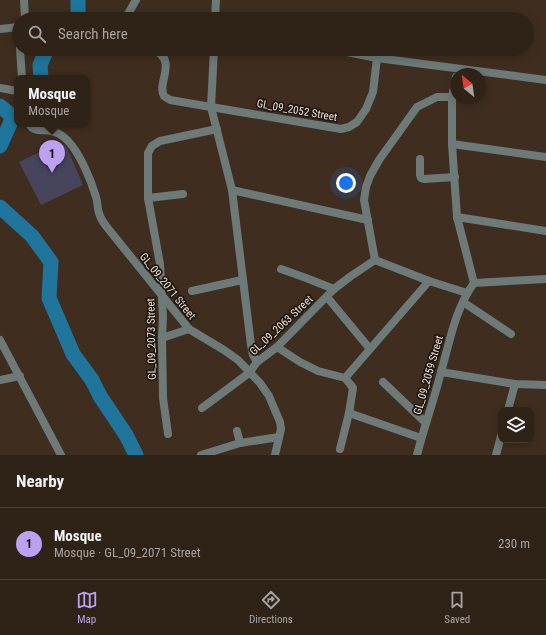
<!DOCTYPE html>
<html lang="en">
<head>
<meta charset="utf-8">
<style>
	body { margin:0; font-family:"Roboto Condensed",sans-serif; background:#372a20; color:#f1f3f6 }
	.controls { position:absolute; right:12px; bottom:12px; display:grid; overflow:hidden; border-radius:8px; box-shadow:0 2px 10px #0003 }
	.controls button { width:36px; height:36px; display:grid; place-items:center; padding:0; border:0; border-bottom:1px solid #4a3f36; background:#2f2217; color:#f1f3f6; font:20px sans-serif }
	.compass { position:absolute; left:450px; top:68px; width:36px; height:36px; border-radius:50%; background:#2f2217; box-shadow:0 2px 10px #0003; rotate:331deg }
	.you { position:absolute; left:346px; top:183px; width:14px; height:14px; margin:-10px; border:3px solid #fff; border-radius:50%; background:#1a73e8; box-shadow:0 0 0 6px #1a73e833 }
	.badge { display:grid; place-items:center; width:26px; height:26px; border-radius:50%; background:#bca0f2; color:#111; font-size:13px; font-weight:700 }
	.pin { position:absolute; translate:-50% -33px; filter:drop-shadow(0 1px 2px #0008) }
	.pin::after { content:''; position:absolute; top:21px; width:14px; height:12px; background:inherit; clip-path:polygon(0 0,100% 0,50% 100%) }
	.popup { position:absolute; left:14px; top:75px; width:76px; height:52px; box-sizing:border-box; display:grid; place-content:center; border-radius:8px; background:#2f2217; filter:drop-shadow(0 1px 3px #0005); font-size:13px; white-space:nowrap; color:#a7a4a1 }
	.popup b { font-size:15px; color:#f1f3f6 }
	.popup::after { content:''; position:absolute; left:50%; top:100%; margin-left:-8px; border:8px solid transparent; border-top-color:#2f2217 }
	.list { margin:0; padding:0; list-style:none }
	h2 { display:flex; justify-content:space-between; align-items:center; height:52px; margin:0; padding:0 16px; font-size:17px }
	h2 small { font-size:13px; font-weight:400; color:#a7a4a1 }
	.list li { display:grid; grid-template-columns:26px 1fr auto; gap:12px; align-items:center; box-sizing:border-box; height:72px; padding:0 16px; border-top:1px solid #4a3f36 }
	.list b { display:block; font-size:15px; white-space:nowrap }
	.list p { margin:0; font-size:13px; white-space:nowrap; color:#a7a4a1 }
	.list em { font-size:13px; font-style:normal; color:#a7a4a1 }
	.icon { flex:none; width:22px; height:22px; fill:none; stroke:currentColor; stroke-width:2; stroke-linecap:round; stroke-linejoin:round }
	.map { position:relative; flex:none; width:546px; height:455px; overflow:hidden }
	.search { position:absolute; background:#2f2217; box-shadow:0 2px 10px #0003; left:12px; right:12px; top:12px; height:44px; display:flex; align-items:center; gap:10px; box-sizing:border-box; padding:0 14px; border-radius:22px; color:#a7a4a1; font-size:15px }
	.sheet { height:124px; background:#2f2217 }
	nav { display:flex; justify-content:space-around; align-items:center; box-sizing:border-box; height:56px; border-top:1px solid #4a3f36; background:#2f2217; font-size:11px; color:#a7a4a1 }
	nav a { display:grid; justify-items:center; gap:2px }
	nav .on { color:#bca0f2 }
	.map>svg:first-child { display:block }
	.lines { fill:none; stroke-linecap:round; stroke-linejoin:round }
	.river { stroke:#20759c; stroke-width:15 }
	.building { fill:#47455b }
	.street { stroke:#6d7a78; stroke-width:8 }
	.labels { text-anchor:middle; stroke-width:3.5; stroke-linejoin:round; paint-order:stroke }
	.street-label { font-size:11px; fill:#ece0d6; stroke:#201811 }
</style>
</head>
<body>
<div class="map">
<svg width="546" height="455" viewBox="0 0 546 455">
	<rect width="100%" height="100%" fill="#3f2e1f"/>
	<g class="lines">
		<!-- river -->
		<g class="river">
			<polyline points="78,0 78,19"/>
			<polyline points="41,78 40,65 47,49"/>
			<polyline points="0,106 13,117"/>
			<polyline points="0,146 13,117 17,116"/>
			<polyline points="0,207 32,236 51,262 49,298 73,354 92,380 100,396 126,435 136,455"/>
		</g>
	</g>
	<!-- building -->
	<polygon class="building" points="61,142 67,148 83,185 41,205 19,162"/>
	<g class="lines">
		<!-- street -->
		<g class="street">
			<polyline points="24,0 25,19"/>
			<polyline points="125,19 136,0"/>
			<polyline points="215,19 216,0"/>
			<polyline points="0,29 19,27"/>
			<polyline points="20,49 22,78"/>
			<path d="M153 49C179 61 156 83 164 96 166 98 168 98 170 100L341 129 349 127 357 122 366 109 373 92 377 58"/>
			<polyline points="214,49 211,107 232,190 251,345 253,355 257,362"/>
			<polyline points="332,49 377,58 546,80"/>
			<polyline points="456,77 452,97 452,144 457,217 474,283"/>
			<polyline points="0,88 17,91"/>
			<path d="M29 124C35 133 42 129 51 131 57 132 63 136 67 140 80 153 91 180 96 197 98 202 97 208 99 213 100 217 103 222 106 226L189 329 224 350 238 360 260 383 269 396 280 422 281 429 275 455"/>
			<polyline points="452,144 546,157"/>
			<polyline points="420,159 420,175 421,178 424,179 455,177"/>
			<polyline points="232,190 368,220"/>
			<polyline points="148,198 183,194"/>
			<polyline points="457,217 546,231"/>
			<polyline points="375,260 364,200 366,187 370,176 379,160 417,107 437,97 452,97"/>
			<polyline points="375,260 429,281 467,293"/>
			<polyline points="281,269 306,278 334,289"/>
			<polyline points="474,283 546,279"/>
			<polyline points="192,291 242,280"/>
			<polyline points="327,297 370,349"/>
			<polyline points="463,302 511,334"/>
			<polyline points="162,338 189,329"/>
			<polyline points="0,340 61,455"/>
			<polyline points="277,347 300,362 318,371 345,378 350,384 353,388 349,413 340,449"/>
			<polyline points="441,372 515,384 546,385"/>
			<polyline points="345,378 429,281"/>
			<polyline points="0,380 20,376"/>
			<polyline points="383,382 426,423"/>
			<polyline points="202,408 249,373 257,362 277,347 334,289 351,276 375,260"/>
			<polyline points="508,410 515,384"/>
			<polyline points="349,413 421,438"/>
			<polyline points="237,431 240,443"/>
			<polyline points="168,434 163,398 162,338 163,317 160,264 148,198 148,153 152,146 160,141 217,129"/>
			<polyline points="201,455 240,443 279,437"/>
			<path d="M417 455C424 427 434 400 441 372 450 341 455 309 474 283"/>
			<polyline points="496,455 501,436"/>
		</g>
	</g>
	<g class="labels">
		<!-- street labels -->
		<g class="street-label">
			<text transform="translate(297 110) rotate(10)" y="4">GL_09_2052 Street</text>
			<text transform="translate(168 286) rotate(51)" y="4">GL_09_2071 Street</text>
			<text transform="translate(281 325) rotate(-43)" y="4">GL_09_2063 Street</text>
			<text transform="translate(151 339) rotate(-91)" y="4">GL_09_2073 Street</text>
			<text transform="translate(428 375) rotate(-74)" y="4">GL_09_2059 Street</text>
		</g>
	</g>
</svg>
<div class="controls">
<button><svg class="icon" aria-label="layers" viewBox="0 0 24 24"><path d="M12 4l9 5-9 5-9-5zM3 14l9 5 9-5"/></svg></button>
</div>
<svg class="compass" viewBox="-18 -18 36 36"><path d="M0-13l5 13h-10z" fill="#e53935"/><path d="M0 13l5-13h-10z" fill="#a7a4a1"/></svg>
<div class="you"></div>
<div class="pin badge" style="left:52px;top:173px">1</div>
<div class="popup"><b>Mosque</b>Mosque</div>
<div class="search"><svg class="icon" aria-label="search" viewBox="0 0 24 24"><circle cx="10" cy="10" r="6"/><path d="M15 15l6 6"/></svg>Search here</div>
</div>
<section class="sheet">
<h2>Nearby<small></small></h2>
<ul class="list">
<li><span class="badge">1</span><div><b>Mosque</b><p>Mosque · GL_09_2071 Street</p></div><em>230 m</em></li>
</ul>
</section>
<nav>
<a class="on"><svg class="icon" aria-label="map" viewBox="0 0 24 24"><path d="M3 6l6-2 6 2 6-2v14l-6 2-6-2-6 2zM9 4v14M15 6v14"/></svg>Map</a>
<a><svg class="icon" aria-label="directions" viewBox="0 0 24 24"><path d="M12 3l9 9-9 9-9-9zM9 14v-3h6M13 9l2 2-2 2"/></svg>Directions</a>
<a><svg class="icon" aria-label="saved" viewBox="0 0 24 24"><path d="M7 4h10v16l-5-4-5 4z"/></svg>Saved</a>
</nav>
</body>
</html>
